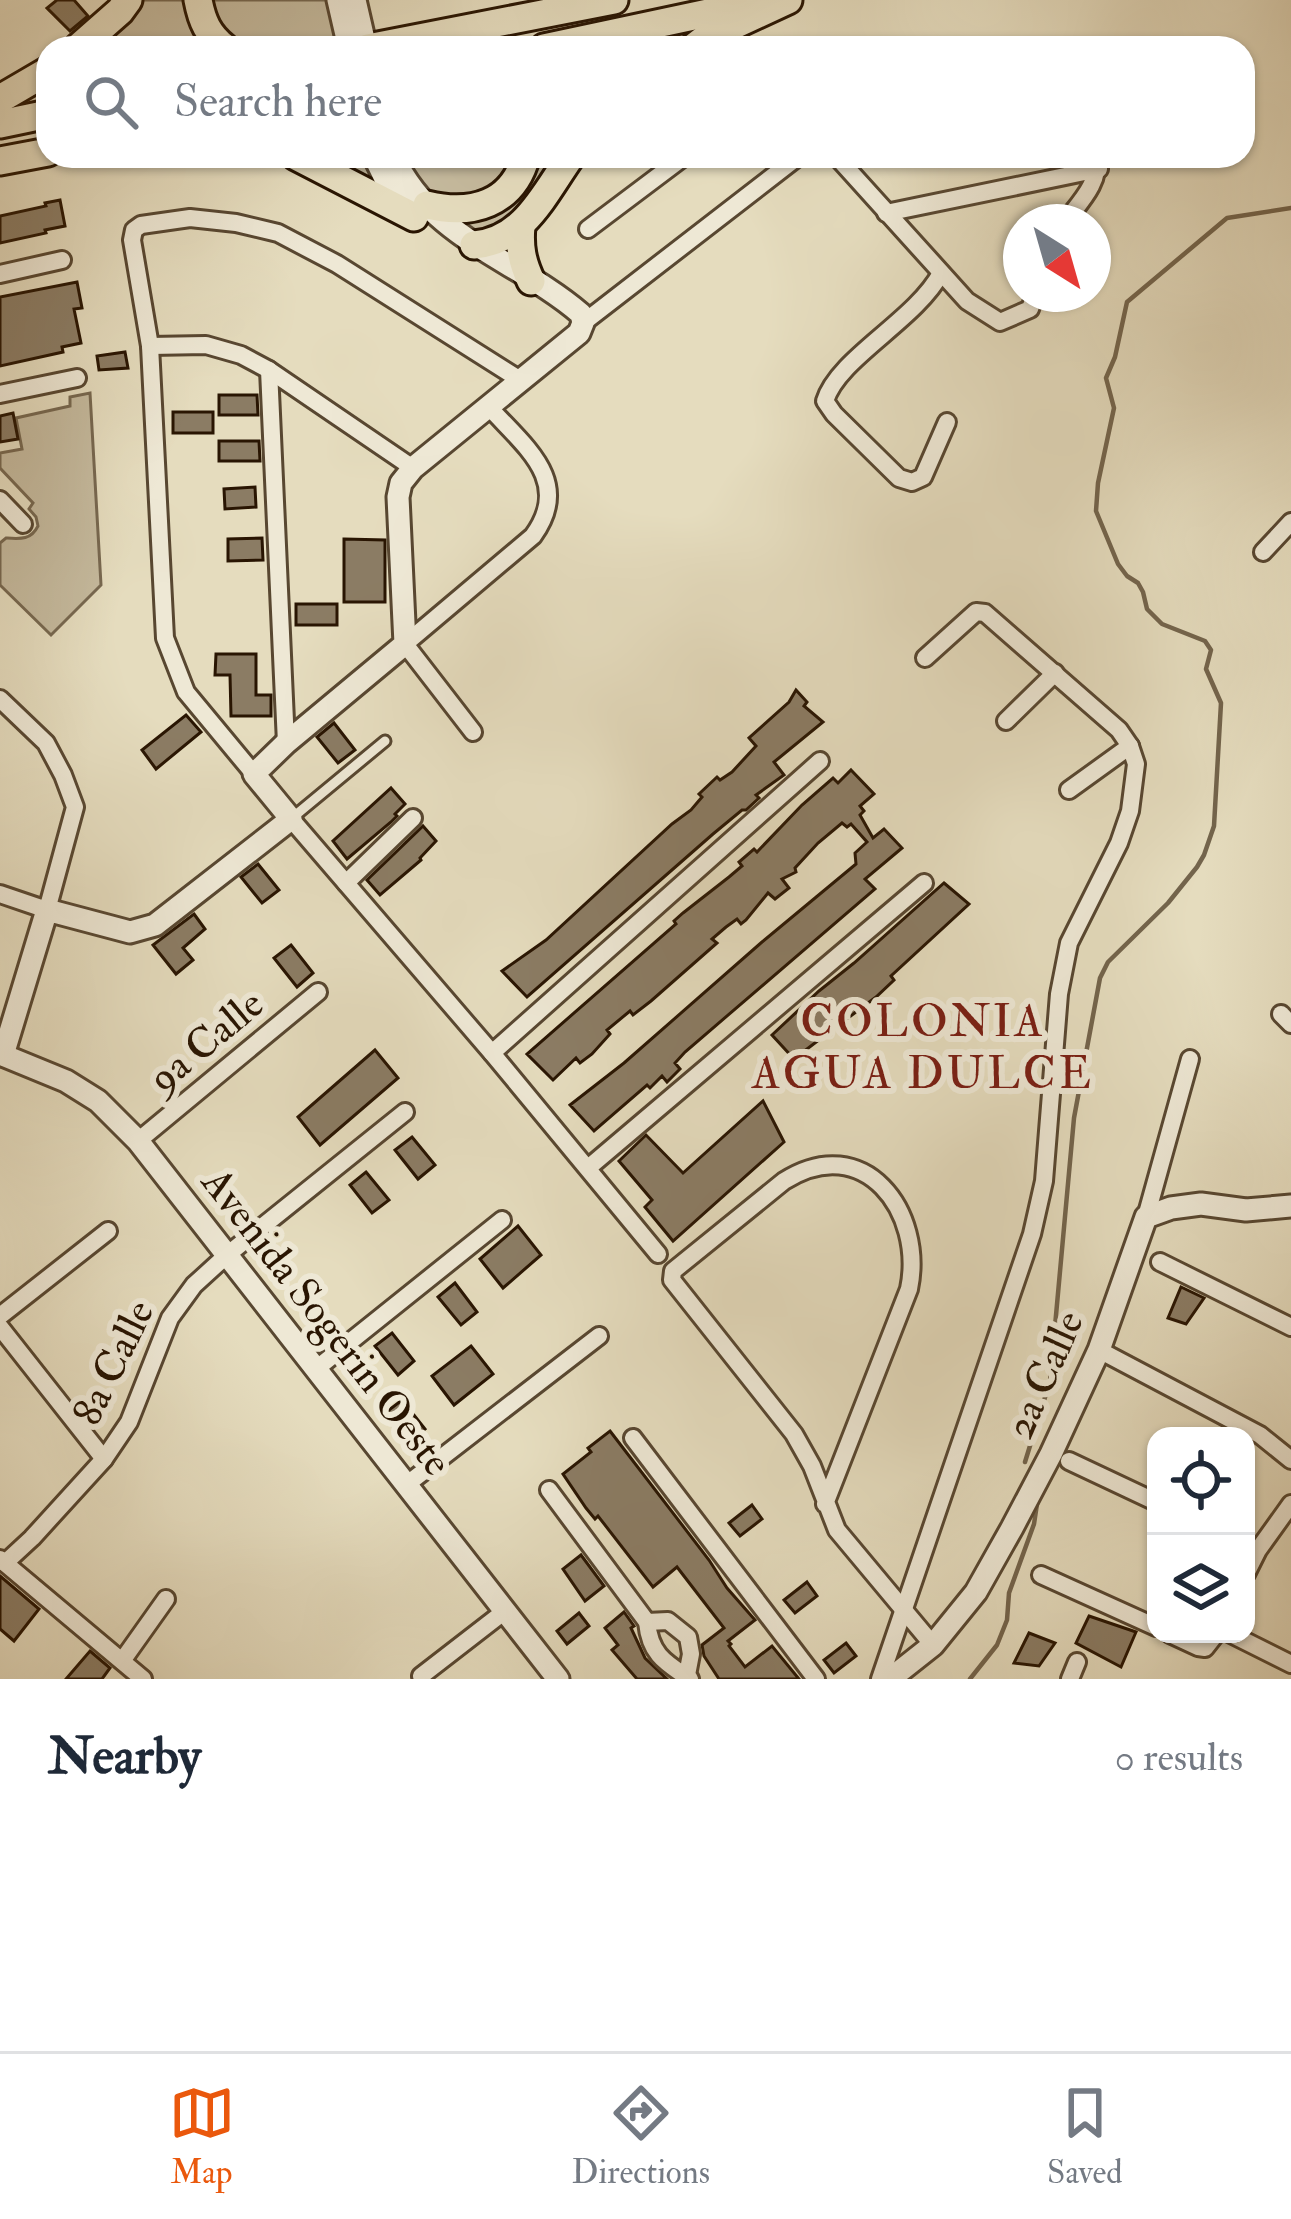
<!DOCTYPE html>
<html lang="en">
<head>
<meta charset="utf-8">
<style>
	body { margin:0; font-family:"IM FELL Double Pica",serif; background:#f6f6f7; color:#1f2937 }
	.controls { position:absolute; right:36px; bottom:36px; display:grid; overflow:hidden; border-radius:24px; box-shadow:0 3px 9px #0004 }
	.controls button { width:108px; height:108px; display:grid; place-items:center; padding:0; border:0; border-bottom:3px solid #e0e1e3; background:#fff; color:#1f2937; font:60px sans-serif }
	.compass { position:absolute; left:1003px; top:204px; width:108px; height:108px; border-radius:50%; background:#fff; box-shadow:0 3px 9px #0004; rotate:143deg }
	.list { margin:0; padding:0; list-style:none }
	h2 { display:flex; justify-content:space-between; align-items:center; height:156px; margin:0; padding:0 48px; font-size:51px }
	h2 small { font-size:39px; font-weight:400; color:#747a83 }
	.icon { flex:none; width:66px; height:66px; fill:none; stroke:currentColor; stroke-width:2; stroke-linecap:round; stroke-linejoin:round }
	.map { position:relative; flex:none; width:1291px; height:1679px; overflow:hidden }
	.search { position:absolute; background:#fff; box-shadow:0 3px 9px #0004; left:36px; right:36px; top:36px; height:132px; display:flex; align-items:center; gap:30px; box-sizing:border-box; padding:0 42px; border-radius:36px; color:#747a83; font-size:45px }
	.sheet { height:372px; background:#fff }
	nav { display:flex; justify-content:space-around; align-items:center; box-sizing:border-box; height:168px; border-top:3px solid #e0e1e3; background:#fff; font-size:33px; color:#747a83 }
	nav a { display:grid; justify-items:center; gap:6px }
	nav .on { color:#ea580c }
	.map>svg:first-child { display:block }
	.green { fill:#c5ba9e; stroke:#776850; stroke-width:3 }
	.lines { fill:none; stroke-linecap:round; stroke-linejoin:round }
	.stream { stroke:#73644c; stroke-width:4.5 }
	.building { fill:#8b7c64; stroke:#291502; stroke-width:3 }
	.service-casing { stroke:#584731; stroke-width:15 }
	.minor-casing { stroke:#584731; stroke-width:22 }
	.tertiary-casing { stroke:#584731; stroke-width:27 }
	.trunk-casing { stroke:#291502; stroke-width:33 }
	.service { stroke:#eee8d5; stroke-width:9 }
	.minor { stroke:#eee8d5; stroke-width:16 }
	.tertiary { stroke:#eee8d5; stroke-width:21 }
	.trunk { stroke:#e5dcbe; stroke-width:27 }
	.labels { text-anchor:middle; stroke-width:12; stroke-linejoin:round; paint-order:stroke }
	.street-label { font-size:42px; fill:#291502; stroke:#eee8d5 }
	.neighbourhood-label { font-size:45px; letter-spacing:3px; fill:#7a1f14; stroke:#eee8d5 }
</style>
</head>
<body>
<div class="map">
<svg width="1291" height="1679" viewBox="0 0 1291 1679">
	<rect width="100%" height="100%" fill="#e5dcbe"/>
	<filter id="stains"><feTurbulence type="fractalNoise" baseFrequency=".00167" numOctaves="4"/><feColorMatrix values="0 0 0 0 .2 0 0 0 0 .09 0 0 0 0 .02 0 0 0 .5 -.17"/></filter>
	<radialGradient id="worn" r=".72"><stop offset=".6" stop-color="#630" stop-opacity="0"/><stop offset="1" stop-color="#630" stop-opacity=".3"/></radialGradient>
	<!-- green -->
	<g class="green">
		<polygon points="128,0 338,0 346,35 296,48 78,48"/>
		<polygon points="702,14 693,48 616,48 641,42 669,21"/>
		<polygon points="296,156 571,156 521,226 474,245"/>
		<path d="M90 393 101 585 51 635 0 585V543L6 538C21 539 31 540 38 526L36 517 29 509 33 503 0 468V453L22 449 16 418 70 406V397Z"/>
	</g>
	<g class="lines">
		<!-- stream -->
		<g class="stream">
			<polyline points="1025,1462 1050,1381 1074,1118 1100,978 1108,962 1168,903 1197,867 1204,855 1214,826 1221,703 1206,669 1211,650 1205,641 1162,624 1147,609 1143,592 1138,583 1127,576 1118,564 1096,511 1098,483 1114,408 1106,378 1115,357 1127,302 1227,218 1291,208"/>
			<polyline points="970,1679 997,1645 1007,1620 1009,1593 1034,1524 1037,1504"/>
		</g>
	</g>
	<!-- building -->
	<g class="building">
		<polygon points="57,0 74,0 88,16 70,31 47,8"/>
		<polygon points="60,200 65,226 45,230 46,233 0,243 0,216 46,206 45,203"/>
		<polygon points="77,282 82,308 74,309 81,343 62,347 63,352 0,366 0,297"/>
		<polygon points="125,352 128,368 99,370 97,356"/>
		<polygon points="219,395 257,395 258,415 219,415"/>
		<rect x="173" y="412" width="40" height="21"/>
		<polygon points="13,413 18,439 0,442 0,416"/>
		<polygon points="219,441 259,441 260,461 219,461"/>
		<polygon points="255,487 256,507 225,509 224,489"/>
		<polygon points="262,538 263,560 228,561 228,539"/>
		<polygon points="344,539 385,540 385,602 344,602"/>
		<rect x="296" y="604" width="41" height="21"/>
		<polygon points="216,654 256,654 256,695 271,695 271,716 231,716 230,675 215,675"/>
		<polygon points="796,690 807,702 804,706 823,722 774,762 784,775 756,795 759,798 746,810 742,810 713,834 527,997 502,971 546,940 672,824 691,810 702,797 699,794 717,777 720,780 732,772 756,746 749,738 789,702"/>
		<polygon points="186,715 201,732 156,769 142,750"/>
		<polygon points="334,723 355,750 338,763 317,737"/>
		<polygon points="851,770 874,794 860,806 864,811 860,815 873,838 884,829 902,848 865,879 875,889 685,1052 675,1063 680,1069 667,1082 662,1076 650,1088 647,1085 594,1131 570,1105 624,1063 762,942 856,864 855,853 867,842 851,824 847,827 842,823 818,843 795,868 796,872 782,879 789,888 775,899 768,893 746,920 741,924 737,919 726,927 712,939 717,943 651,1001 633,1015 630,1011 607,1030 610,1034 592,1054 580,1063 576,1058 553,1080 527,1054 676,924 674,921 683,913 729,877 742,866 739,862 754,849 757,852 802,805 833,778 838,783"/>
		<polygon points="391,788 405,804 395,814 397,816 391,822 347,859 333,841"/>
		<polygon points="423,826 436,841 420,858 421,860 380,895 367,880"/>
		<polygon points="258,864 279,890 262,903 241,877"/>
		<polygon points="944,883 969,904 891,976 894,980 876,997 848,1018 846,1015 823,1034 824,1036 794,1059 772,1035 819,991 854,963"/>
		<polygon points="194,914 205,929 183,948 193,960 176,974 153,945"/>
		<polygon points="291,945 313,973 297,987 274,958"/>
		<polygon points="375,1050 398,1078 320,1145 298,1117"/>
		<polygon points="763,1101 784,1142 673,1241 645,1207 652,1200 619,1161 646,1135 683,1173"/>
		<polygon points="412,1137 435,1165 418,1179 395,1150"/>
		<polygon points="366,1172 389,1200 372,1213 350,1185"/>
		<polygon points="518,1226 541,1255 503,1288 480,1259"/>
		<polygon points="455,1283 477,1312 461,1325 438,1297"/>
		<polygon points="1181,1287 1204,1298 1186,1324 1168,1318"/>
		<polygon points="392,1333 414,1361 398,1375 375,1346"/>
		<polygon points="471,1346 493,1374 454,1405 432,1376"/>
		<polygon points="402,1400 425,1429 408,1442 385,1413"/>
		<polygon points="610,1431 709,1560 727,1588 755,1620 728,1641 731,1644 729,1646 745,1667 772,1646 799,1679 719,1679 704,1656 702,1645 724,1628 677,1567 653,1587 598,1516 595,1519 586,1508 563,1474 591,1452 588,1448"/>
		<polygon points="752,1505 762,1519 740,1536 729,1523"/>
		<polygon points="581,1555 604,1586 585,1601 563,1569"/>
		<polygon points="0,1576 39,1609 14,1641 0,1629"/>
		<polygon points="807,1582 817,1596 795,1613 784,1600"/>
		<polygon points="624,1612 634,1626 631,1628 645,1658 667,1679 637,1679 612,1650 618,1645 605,1628"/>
		<polygon points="579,1613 589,1626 567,1644 557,1631"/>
		<polygon points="1089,1616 1136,1632 1121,1667 1076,1643"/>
		<polygon points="1029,1633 1055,1643 1039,1666 1014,1663"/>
		<polygon points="846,1643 856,1656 834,1673 824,1660"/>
		<polygon points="90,1651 110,1668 102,1679 66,1679"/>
	</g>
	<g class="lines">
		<!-- service casing -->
		<g class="service-casing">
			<polyline id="service" points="292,818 385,741"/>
		</g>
		<!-- minor casing -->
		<g class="minor-casing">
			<g id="minor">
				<polyline points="836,156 967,301 1000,322 1030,309 1035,294"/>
				<polyline points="886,213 1099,169"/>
				<path d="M1065 222C1080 202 1101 182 1096 156"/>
				<polyline points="588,229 685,156"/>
				<path d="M941 273C915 321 838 358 825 401L834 414 899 478 912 482 923 477 947 422"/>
				<polyline points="0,274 62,260"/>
				<polyline points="583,323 799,156"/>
				<polyline points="150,346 206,345 241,355 269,370 413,468"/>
				<polyline points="269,370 286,743"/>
				<polyline points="0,394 77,378"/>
				<polyline points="0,500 23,524"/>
				<polyline points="1263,552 1291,522"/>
				<polyline points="0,699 46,743 63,775 75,807 47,910 0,894"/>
				<polyline points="1006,721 1055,673"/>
				<path d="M473 732 405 644 533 536C573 481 525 447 489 407"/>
				<polyline points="254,774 186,692 165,638 150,346 132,240 134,230 141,225 190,218 236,223 278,233 337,264 522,381"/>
				<polyline points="1069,790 1130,746"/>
				<polyline points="291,819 492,1053 658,1254"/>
				<polyline points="346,883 413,818"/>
				<polyline points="1281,1014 1291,1024"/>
				<polyline points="492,1053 820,761"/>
				<polyline points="138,1141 318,992"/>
				<polyline points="588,1168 924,883"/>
				<polyline points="1146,1217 1190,1059"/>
				<polyline points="1160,1262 1291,1327"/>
				<polyline points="0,1316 108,1231"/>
				<polyline points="0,1327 104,1459"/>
				<polyline points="1099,1350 1260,1435 1291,1460"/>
				<polyline points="316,1369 502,1220"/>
				<polyline points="633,1438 816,1679"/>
				<polyline points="1069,1461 1156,1502"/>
				<polyline points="406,1485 599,1336"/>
				<path d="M549 1490 647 1622C650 1655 666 1663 690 1679"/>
				<path d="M825 1504 909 1289C925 1212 864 1130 784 1181L673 1271 672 1280 794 1434 812 1466 837 1530 933 1645"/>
				<polyline points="0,1559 143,1679"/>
				<polyline points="5,1563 32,1538 104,1459 129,1422 170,1318 194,1285 227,1255 405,1112"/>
				<polyline points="1246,1574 1258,1550 1291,1504"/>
				<polyline points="1041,1575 1156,1627"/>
				<polyline points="647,1622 668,1621 688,1637 691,1654 687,1675"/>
				<polyline points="1170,1634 1198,1647 1205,1648 1216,1634"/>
				<polyline points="1231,1634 1291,1664"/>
				<polyline points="122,1661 166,1599"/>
				<polyline points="421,1676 505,1611"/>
				<polyline points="880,1679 1032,1234 1044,1181 1059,994 1069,943 1119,843 1130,811 1136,764 1130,746 1119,730 985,613 976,612 925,658"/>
				<polyline points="1070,1679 1077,1662"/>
			</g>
		</g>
		<!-- tertiary casing -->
		<g class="tertiary-casing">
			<g id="tertiary">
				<polyline points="338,0 349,48"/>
				<polyline points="355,0 366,48"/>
				<polyline points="374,156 390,189 409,211"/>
				<polyline points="0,1054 66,1081 98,1101 138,1141 558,1679"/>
				<path d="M3 1055 47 910 130 932 155 925 291 819 254 774 286 743 405 644 398 497 401 483 413 468 579 333 583 323 581 314C517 259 432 240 393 156"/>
				<polyline points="890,1679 933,1645 976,1592 1012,1528 1051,1454 1099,1350 1146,1217 1171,1208 1201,1204 1246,1210 1291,1206"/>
			</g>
		</g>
		<!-- trunk casing -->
		<g class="trunk-casing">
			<g id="trunk">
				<path d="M198 0C202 21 208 35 225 48"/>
				<polyline points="78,48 120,11 128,0"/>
				<polyline points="368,48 614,0"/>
				<polyline points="544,48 769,0"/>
				<polyline points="693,48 706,38 788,0"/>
				<polyline points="0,99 48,71"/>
				<polyline points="0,124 48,114"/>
				<polyline points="296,156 414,217"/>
				<polyline points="0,161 48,152"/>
				<path d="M427 205C472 216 513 204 526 156"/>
				<path d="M521 226C519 247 522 262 531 281"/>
				<path d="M474 245C524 241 544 194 571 156"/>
			</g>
		</g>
		<!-- service -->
		<use href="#service" class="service"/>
		<!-- minor -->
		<use href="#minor" class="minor"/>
		<!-- tertiary -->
		<use href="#tertiary" class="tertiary"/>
		<!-- trunk -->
		<use href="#trunk" class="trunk"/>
	</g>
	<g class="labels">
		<!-- street labels -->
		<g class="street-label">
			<text transform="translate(205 1040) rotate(-40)" y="15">9a Calle</text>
			<text transform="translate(328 1321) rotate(52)" y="15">Avenida Sogerin Oeste</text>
			<text transform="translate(112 1362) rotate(-64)" y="15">8a Calle</text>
			<text transform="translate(1043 1374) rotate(-66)" y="15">2a Calle</text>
		</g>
		<!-- neighbourhood labels -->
		<g class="neighbourhood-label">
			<text x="923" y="1036">COLONIA<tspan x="923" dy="52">AGUA DULCE</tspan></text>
		</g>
	</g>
	<rect width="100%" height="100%" filter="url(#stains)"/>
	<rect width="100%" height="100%" fill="url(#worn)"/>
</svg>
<div class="controls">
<button><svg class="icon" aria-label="locate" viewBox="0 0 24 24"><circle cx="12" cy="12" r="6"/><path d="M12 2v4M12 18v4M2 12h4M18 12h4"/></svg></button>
<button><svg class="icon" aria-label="layers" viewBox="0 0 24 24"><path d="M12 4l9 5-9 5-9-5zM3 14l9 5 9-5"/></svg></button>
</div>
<svg class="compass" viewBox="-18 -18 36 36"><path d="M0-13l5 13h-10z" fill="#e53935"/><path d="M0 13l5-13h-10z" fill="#747a83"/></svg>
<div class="search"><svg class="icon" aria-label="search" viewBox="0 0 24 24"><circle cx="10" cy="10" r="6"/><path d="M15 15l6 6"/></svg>Search here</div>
</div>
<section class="sheet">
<h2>Nearby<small>0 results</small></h2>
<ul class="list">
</ul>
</section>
<nav>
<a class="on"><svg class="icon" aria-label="map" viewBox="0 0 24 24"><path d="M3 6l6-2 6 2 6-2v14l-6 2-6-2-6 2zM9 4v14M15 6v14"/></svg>Map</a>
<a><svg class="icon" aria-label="directions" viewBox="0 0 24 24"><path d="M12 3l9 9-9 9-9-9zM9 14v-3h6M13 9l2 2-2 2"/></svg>Directions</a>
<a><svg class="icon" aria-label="saved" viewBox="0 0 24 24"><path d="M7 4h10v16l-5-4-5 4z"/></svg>Saved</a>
</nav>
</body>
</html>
